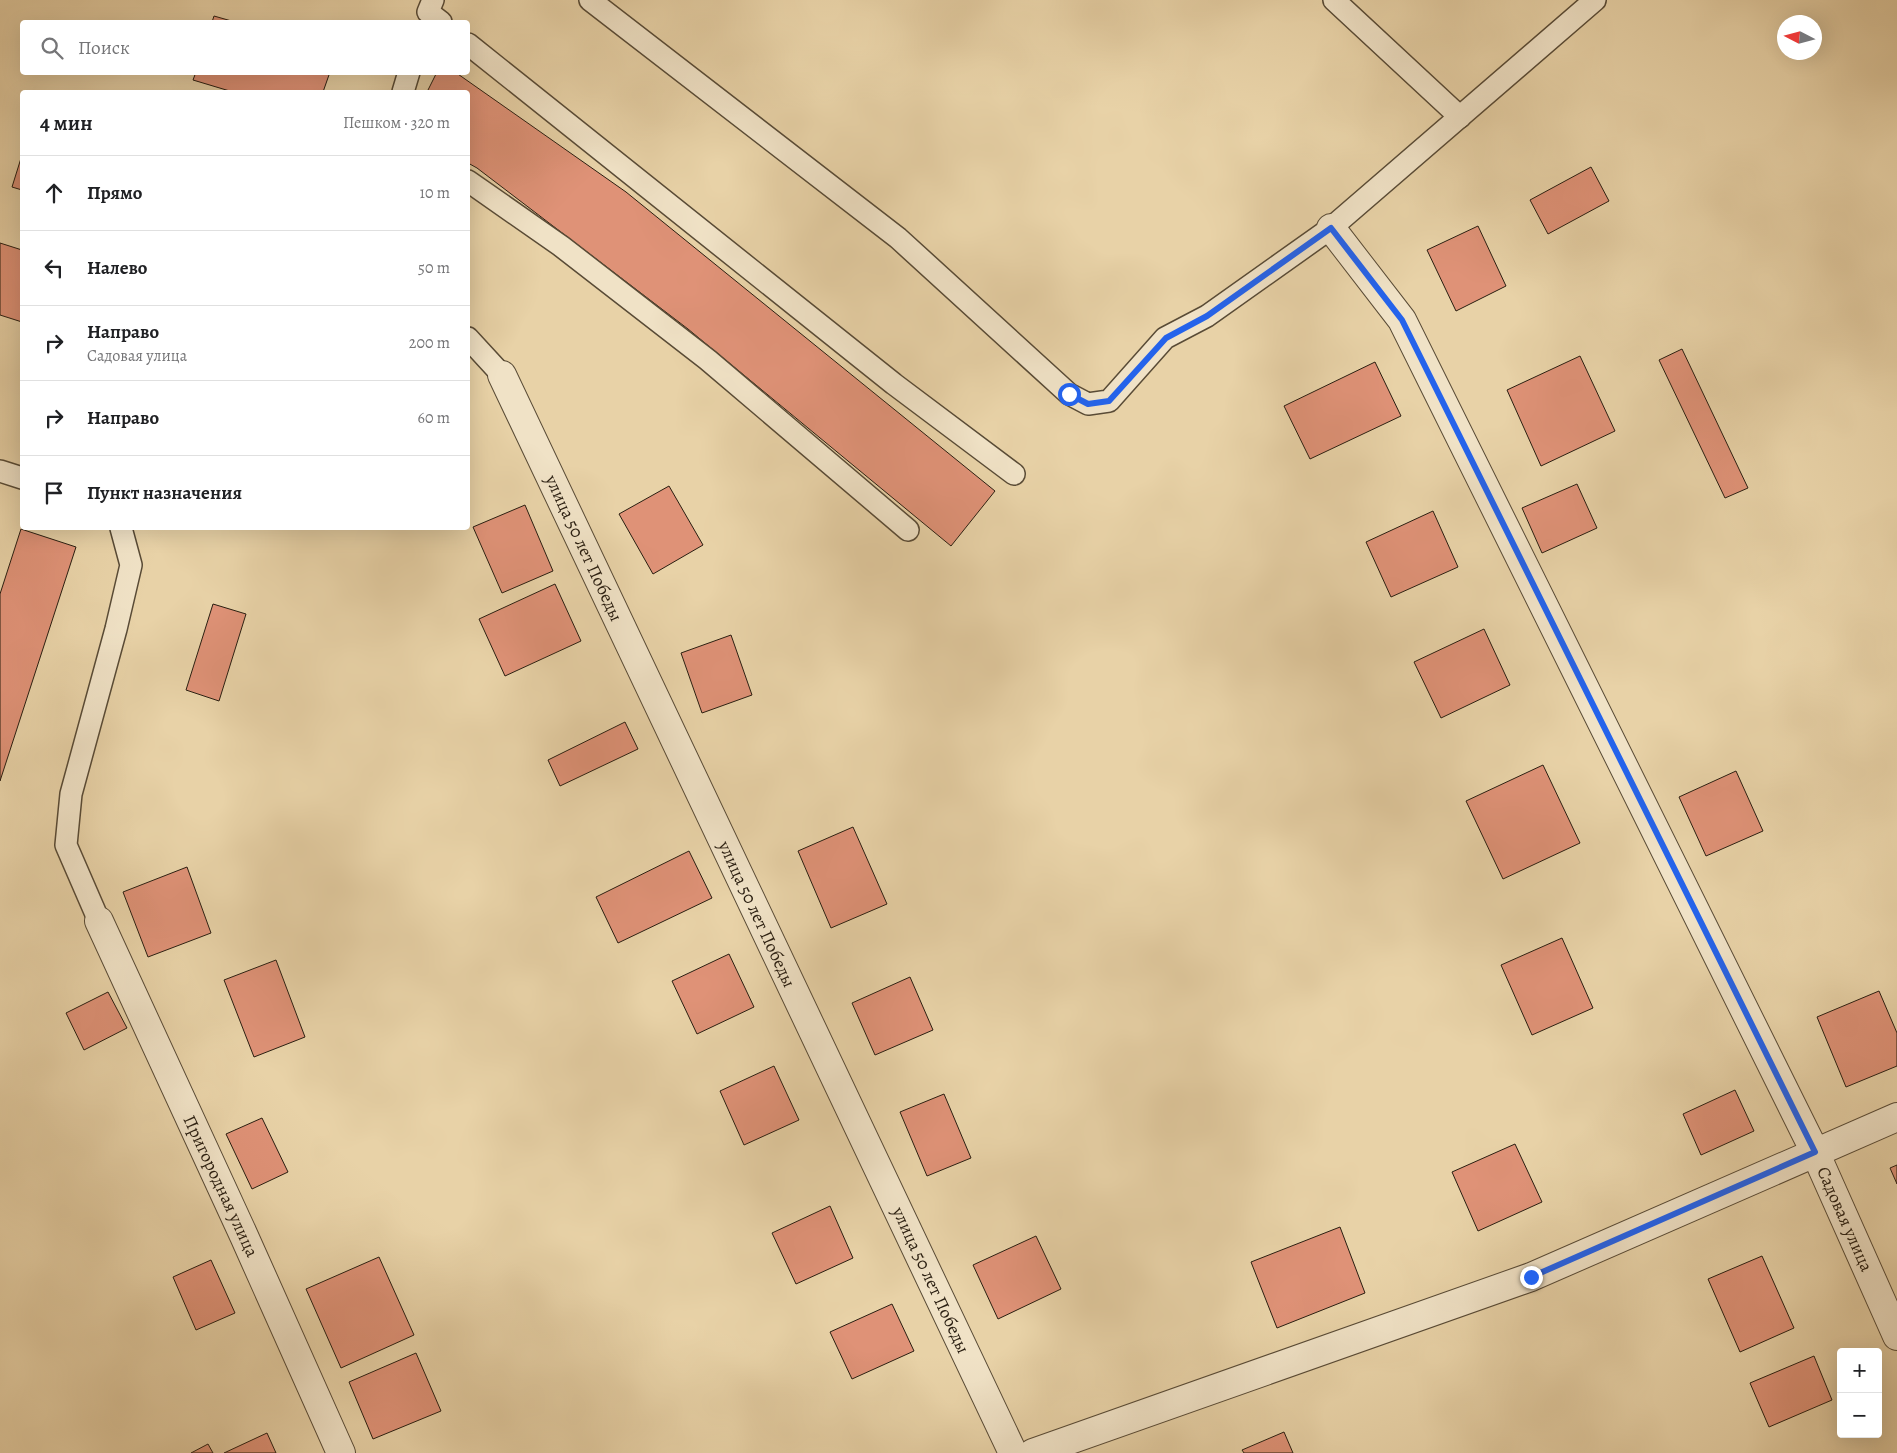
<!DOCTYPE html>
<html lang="ru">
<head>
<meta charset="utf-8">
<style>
	body { margin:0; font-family:Alegreya,serif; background:#f6f6f6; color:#202124 }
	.controls { position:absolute; right:15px; bottom:15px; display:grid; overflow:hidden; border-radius:5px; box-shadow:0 5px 20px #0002 }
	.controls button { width:45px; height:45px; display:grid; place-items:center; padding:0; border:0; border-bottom:1px solid #e0e0e0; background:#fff; color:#202124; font:25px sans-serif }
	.compass { position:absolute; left:1777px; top:15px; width:45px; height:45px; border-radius:50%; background:#fff; box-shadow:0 5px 20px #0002; rotate:276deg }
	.stop { position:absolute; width:15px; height:15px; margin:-11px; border:4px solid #2563eb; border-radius:50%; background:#fff }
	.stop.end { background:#2563eb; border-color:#fff; box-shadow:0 1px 5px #0008 }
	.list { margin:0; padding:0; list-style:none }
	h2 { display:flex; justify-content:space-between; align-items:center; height:65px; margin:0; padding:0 20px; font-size:21px }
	h2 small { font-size:16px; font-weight:400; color:#757577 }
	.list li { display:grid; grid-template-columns:32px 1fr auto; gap:15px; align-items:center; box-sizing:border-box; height:75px; padding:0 20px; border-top:1px solid #e0e0e0 }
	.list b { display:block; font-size:19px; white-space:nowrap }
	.list p { margin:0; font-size:16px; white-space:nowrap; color:#757577 }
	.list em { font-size:16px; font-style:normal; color:#757577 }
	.icon { flex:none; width:28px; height:28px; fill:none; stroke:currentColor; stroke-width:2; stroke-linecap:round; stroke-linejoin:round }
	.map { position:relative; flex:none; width:1897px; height:1453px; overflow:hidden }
	.search { position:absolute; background:#fff; box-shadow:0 5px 20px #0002; left:20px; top:20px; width:450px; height:55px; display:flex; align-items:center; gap:12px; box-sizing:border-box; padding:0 18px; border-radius:5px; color:#757577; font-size:19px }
	.panel { position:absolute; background:#fff; box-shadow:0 5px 20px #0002; left:20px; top:90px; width:450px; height:440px; border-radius:5px }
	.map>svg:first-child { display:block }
	.building { fill:#df9277; stroke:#291e11 }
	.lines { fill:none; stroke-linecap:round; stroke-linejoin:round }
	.service-casing { stroke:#594b36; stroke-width:24 }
	.minor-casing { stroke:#594b36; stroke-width:30 }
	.service { stroke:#f0e2c6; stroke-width:21 }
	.minor { stroke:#f0e2c6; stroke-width:28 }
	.route { stroke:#2563eb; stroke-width:6 }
	.labels { text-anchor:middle; stroke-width:5; stroke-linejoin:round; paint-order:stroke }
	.street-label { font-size:18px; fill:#291e11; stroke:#f0e2c6 }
</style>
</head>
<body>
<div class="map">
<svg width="1897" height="1453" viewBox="0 0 1897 1453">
	<rect width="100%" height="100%" fill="#e8d2a7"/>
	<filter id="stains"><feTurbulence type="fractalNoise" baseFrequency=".004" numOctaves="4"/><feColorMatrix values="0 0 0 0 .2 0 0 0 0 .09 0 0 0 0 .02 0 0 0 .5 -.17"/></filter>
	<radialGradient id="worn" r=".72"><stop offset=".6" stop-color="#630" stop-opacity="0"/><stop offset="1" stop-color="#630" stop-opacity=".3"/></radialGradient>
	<!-- building -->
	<g class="building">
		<polygon points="214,16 235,22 212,22"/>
		<polygon points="196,72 330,72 323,92 233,92 193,80"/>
		<polygon points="437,72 455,72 626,192 995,491 951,546 688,329 477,168 468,163 468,92 427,92"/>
		<polygon points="22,155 22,190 12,187"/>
		<polygon points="1591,167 1609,201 1548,234 1530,200"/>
		<polygon points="1478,226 1506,286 1456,311 1427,250"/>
		<polygon points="0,243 22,250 22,322 0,315"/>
		<polygon points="1682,349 1748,488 1725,498 1659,360"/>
		<polygon points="1580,356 1615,431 1541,466 1507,390"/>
		<polygon points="1375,362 1401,416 1310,459 1284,406"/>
		<polygon points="1577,484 1597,528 1542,553 1522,508"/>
		<polygon points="669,486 703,545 653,574 619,514"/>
		<polygon points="525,505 553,571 502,593 473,527"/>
		<polygon points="1433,511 1458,567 1391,597 1366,542"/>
		<polygon points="21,529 76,547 0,781 0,594"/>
		<polygon points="555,584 581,641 505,676 479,619"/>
		<polygon points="213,604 246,614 219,701 186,690"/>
		<polygon points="1484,629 1510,685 1441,718 1414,662"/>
		<polygon points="731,635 752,695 702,713 681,653"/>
		<polygon points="625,722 638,749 560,786 548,760"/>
		<polygon points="1543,765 1580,843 1503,879 1466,801"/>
		<polygon points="1736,771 1763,831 1706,856 1679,797"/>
		<polygon points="853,827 887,904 831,928 798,851"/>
		<polygon points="689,851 712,898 618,943 596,897"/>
		<polygon points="187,867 211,933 148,957 123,892"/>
		<polygon points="1562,938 1593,1008 1532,1035 1501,965"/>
		<polygon points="729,954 754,1007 697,1034 672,981"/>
		<polygon points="276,960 305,1037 254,1057 224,980"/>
		<polygon points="910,977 933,1030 875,1055 852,1003"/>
		<polygon points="1879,991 1897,1033 1897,1066 1846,1087 1817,1017"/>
		<polygon points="108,992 127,1028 84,1050 66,1013"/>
		<polygon points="774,1066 799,1120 744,1145 720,1091"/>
		<polygon points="1735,1090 1754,1131 1701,1155 1683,1114"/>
		<polygon points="944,1094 971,1158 927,1176 900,1112"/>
		<polygon points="262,1118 288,1172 252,1189 226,1134"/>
		<polygon points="1515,1144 1542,1202 1478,1231 1452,1172"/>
		<polygon points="1897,1165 1897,1184 1890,1168"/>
		<polygon points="830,1206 853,1258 796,1284 772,1233"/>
		<polygon points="1340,1227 1365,1293 1277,1328 1251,1262"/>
		<polygon points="1036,1236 1061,1289 998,1319 973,1265"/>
		<polygon points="1762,1256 1794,1328 1740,1352 1708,1279"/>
		<polygon points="379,1257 414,1335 341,1368 306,1289"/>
		<polygon points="211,1260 235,1313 196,1330 173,1277"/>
		<polygon points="892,1304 914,1351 852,1379 830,1332"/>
		<polygon points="416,1353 441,1411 373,1439 349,1382"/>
		<polygon points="1814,1356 1832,1400 1769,1427 1750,1383"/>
		<polygon points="1284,1432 1293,1453 1244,1453 1242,1450"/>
		<polygon points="267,1433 276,1453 224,1453"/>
		<polygon points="208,1444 213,1453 191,1453"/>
	</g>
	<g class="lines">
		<!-- service casing -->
		<g class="service-casing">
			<g id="service">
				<polyline points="433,0 428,12 441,22"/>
				<polyline points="590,0 898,238 1069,394 1088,404 1109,401 1165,338 1207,316 1331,228 1595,0"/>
				<polyline points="1334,0 1460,117"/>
				<polyline points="468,44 894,384 1014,474"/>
				<polyline points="403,92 409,72"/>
				<polyline points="468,181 561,246 708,360 908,530"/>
				<polyline points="468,338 502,375"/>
				<polyline points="0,471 22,478"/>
				<polyline points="99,921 66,845 71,794 116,629 131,565 121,528"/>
			</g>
		</g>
		<!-- minor casing -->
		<g class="minor-casing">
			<g id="minor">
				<polyline points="1331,228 1402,320 1815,1152 1897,1336"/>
				<polyline points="502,375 1013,1453"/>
				<polyline points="99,921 244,1236 341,1453"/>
				<polyline points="1033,1453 1531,1277 1897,1117"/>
			</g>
		</g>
		<!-- service -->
		<use href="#service" class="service"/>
		<!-- minor -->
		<use href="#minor" class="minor"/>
	</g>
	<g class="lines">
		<!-- route -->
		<polyline class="route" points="1069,394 1088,404 1109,401 1166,338 1207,316 1331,228 1402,320 1815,1152 1531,1277"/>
	</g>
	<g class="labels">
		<!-- street labels -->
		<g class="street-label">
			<text transform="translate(584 548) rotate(65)" y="6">улица 50 лет Победы</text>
			<text transform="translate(757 914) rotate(65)" y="6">улица 50 лет Победы</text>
			<text transform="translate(221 1186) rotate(65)" y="6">Пригородная улица</text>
			<text transform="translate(1845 1219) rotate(66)" y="6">Садовая улица</text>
			<text transform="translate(931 1280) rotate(65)" y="6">улица 50 лет Победы</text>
		</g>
	</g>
	<rect width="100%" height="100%" filter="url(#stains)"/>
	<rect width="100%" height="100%" fill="url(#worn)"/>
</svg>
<div class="controls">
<button>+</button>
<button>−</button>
</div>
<svg class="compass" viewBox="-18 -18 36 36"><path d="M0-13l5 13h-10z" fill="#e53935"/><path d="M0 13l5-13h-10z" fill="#757577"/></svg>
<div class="stop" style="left:1069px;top:394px"></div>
<div class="stop end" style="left:1531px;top:1277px"></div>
<div class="search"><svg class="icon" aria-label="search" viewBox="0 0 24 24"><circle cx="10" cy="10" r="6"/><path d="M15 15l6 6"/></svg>Поиск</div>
<section class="panel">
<h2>4 мин<small>Пешком · 320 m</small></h2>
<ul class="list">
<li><svg class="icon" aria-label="ahead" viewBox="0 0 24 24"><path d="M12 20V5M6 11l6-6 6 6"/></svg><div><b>Прямо</b></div><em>10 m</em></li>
<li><svg class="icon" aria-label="left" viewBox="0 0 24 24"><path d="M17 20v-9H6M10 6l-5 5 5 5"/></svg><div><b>Налево</b></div><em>50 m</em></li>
<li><svg class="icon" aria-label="right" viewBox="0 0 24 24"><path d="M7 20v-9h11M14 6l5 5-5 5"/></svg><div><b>Направо</b><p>Садовая улица</p></div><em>200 m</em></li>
<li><svg class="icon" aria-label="right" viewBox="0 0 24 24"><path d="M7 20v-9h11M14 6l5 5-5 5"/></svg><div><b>Направо</b></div><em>60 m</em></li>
<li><svg class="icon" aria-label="arrive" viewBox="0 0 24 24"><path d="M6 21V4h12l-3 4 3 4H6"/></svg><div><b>Пункт назначения</b></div></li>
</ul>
</section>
</div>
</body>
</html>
